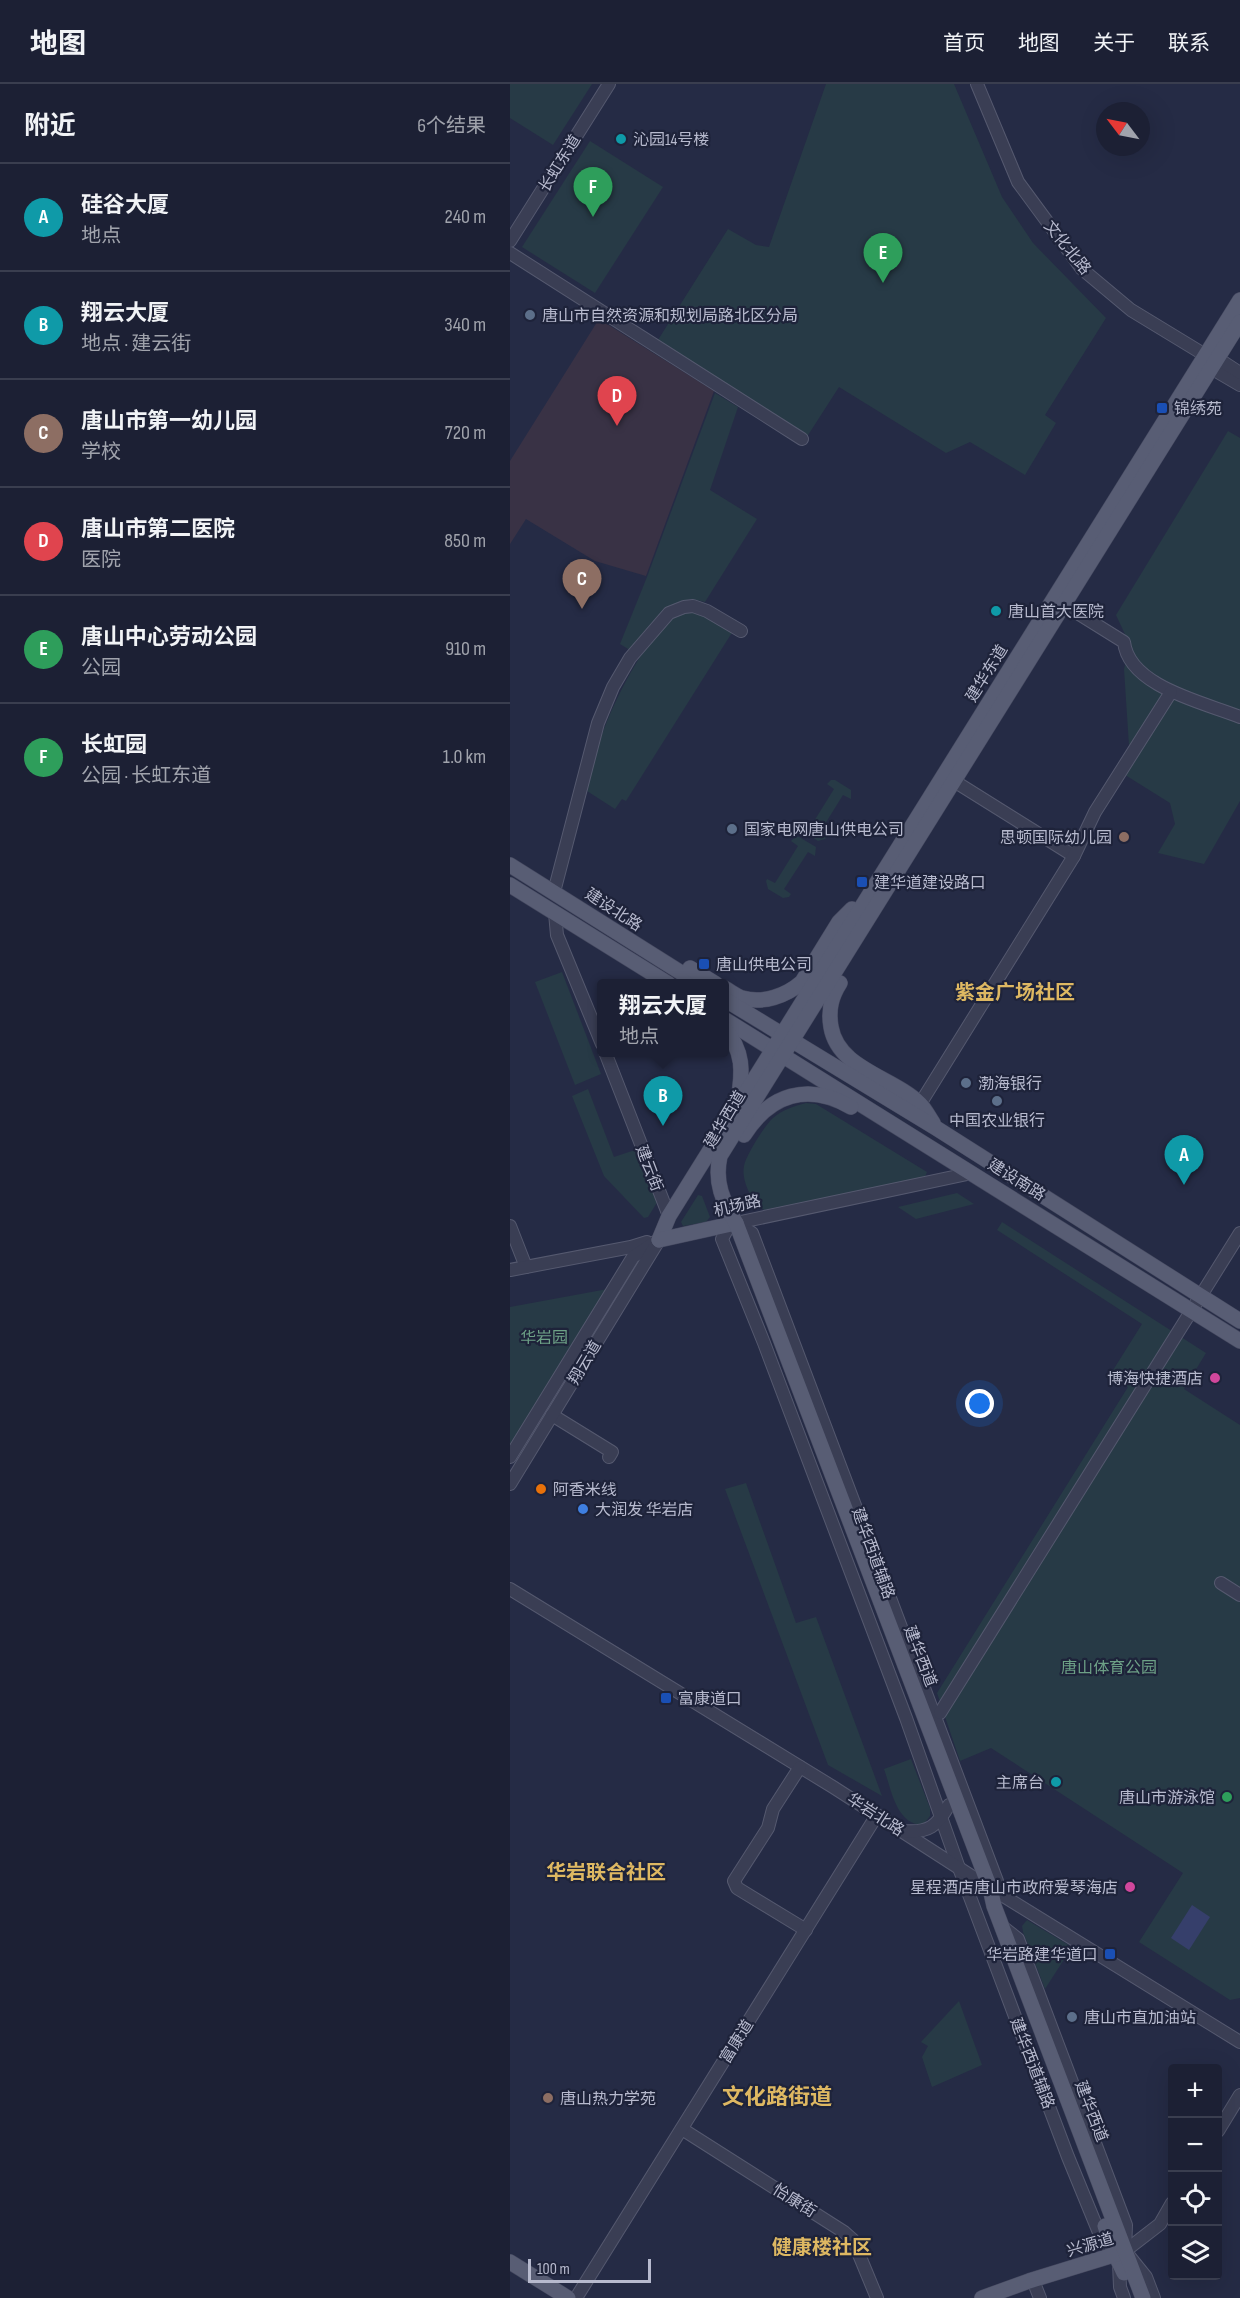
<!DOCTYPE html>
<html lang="zh">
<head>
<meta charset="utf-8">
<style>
	body { margin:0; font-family:"Sofia Sans Condensed","Noto Sans SC",sans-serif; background:#292d40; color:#f1f3f6 }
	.controls { position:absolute; right:18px; bottom:18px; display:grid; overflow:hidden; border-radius:6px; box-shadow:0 6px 24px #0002 }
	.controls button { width:54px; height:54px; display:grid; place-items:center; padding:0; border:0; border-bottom:2px solid #3a3e4f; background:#1c2034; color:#f1f3f6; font:30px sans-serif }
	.compass { position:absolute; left:586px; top:18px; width:54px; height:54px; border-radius:50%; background:#1c2034; box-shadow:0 6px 24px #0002; rotate:302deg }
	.scale { position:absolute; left:18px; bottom:15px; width:123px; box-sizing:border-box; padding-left:6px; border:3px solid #b7bace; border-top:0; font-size:16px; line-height:21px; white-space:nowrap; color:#b7bace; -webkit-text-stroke:4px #1e233a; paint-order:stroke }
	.you { position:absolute; left:470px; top:1320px; width:21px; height:21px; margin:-15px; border:4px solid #fff; border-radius:50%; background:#1a73e8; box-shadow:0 0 0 9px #1a73e833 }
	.badge { display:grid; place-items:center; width:39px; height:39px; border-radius:50%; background:#8b9aff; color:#fff; font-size:20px; font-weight:700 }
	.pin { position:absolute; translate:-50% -50px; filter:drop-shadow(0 2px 3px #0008) }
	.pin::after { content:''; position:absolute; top:32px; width:21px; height:18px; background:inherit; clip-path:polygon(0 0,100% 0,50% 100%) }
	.popup { position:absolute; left:87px; top:895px; width:132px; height:78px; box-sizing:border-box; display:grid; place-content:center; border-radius:6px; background:#1c2034; filter:drop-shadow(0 2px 4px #0005); font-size:20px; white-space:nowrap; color:#a0a3ac }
	.popup b { font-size:22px; color:#f1f3f6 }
	.popup::after { content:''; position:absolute; left:50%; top:100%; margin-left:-12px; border:12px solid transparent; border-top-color:#1c2034 }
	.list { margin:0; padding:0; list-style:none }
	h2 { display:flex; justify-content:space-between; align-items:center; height:78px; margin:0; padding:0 24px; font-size:26px }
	h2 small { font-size:20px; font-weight:400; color:#a0a3ac }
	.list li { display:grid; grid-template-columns:39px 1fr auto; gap:18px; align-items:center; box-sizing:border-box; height:108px; padding:0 24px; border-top:2px solid #3a3e4f }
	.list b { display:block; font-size:22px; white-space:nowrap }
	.list p { margin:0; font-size:20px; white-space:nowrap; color:#a0a3ac }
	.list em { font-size:20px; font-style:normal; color:#a0a3ac }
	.icon { flex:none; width:33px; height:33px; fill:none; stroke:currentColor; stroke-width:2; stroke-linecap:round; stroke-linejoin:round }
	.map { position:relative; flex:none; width:730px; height:2214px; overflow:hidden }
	header { display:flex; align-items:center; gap:36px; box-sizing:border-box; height:84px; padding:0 30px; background:#1c2034; border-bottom:2px solid #3a3e4f }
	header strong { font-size:28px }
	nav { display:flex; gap:33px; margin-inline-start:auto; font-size:21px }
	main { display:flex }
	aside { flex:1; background:#1c2034 }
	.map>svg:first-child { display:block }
	.medical { fill:#393245 }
	.green { fill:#273a46 }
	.water { fill:#363f6b }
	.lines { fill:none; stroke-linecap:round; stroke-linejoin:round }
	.minor-casing { stroke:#55596f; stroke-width:14 }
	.major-casing { stroke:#43475e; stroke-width:16 }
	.minor { stroke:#3a3e54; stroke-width:12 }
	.major { stroke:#585d74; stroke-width:15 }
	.culture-dot { fill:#0f9aa8; stroke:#1e233a; stroke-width:2 }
	.service-dot { fill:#5c6f8a; stroke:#1e233a; stroke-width:2 }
	.transit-dot { fill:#1a4fb4; stroke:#1e233a; stroke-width:2 }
	.education-dot { fill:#8d6e63; stroke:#1e233a; stroke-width:2 }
	.hotel-dot { fill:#d1479c; stroke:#1e233a; stroke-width:2 }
	.food-dot { fill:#e8710a; stroke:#1e233a; stroke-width:2 }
	.shop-dot { fill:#3f7fe0; stroke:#1e233a; stroke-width:2 }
	.leisure-dot { fill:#2e9e5b; stroke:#1e233a; stroke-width:2 }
	.labels { text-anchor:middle; stroke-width:4.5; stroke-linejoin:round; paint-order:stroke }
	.poi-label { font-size:16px; fill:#b7bace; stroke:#1e233a; text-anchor:start }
	.street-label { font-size:16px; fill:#b7bace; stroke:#1e233a }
	.park-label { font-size:16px; fill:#6da086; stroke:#1e233a }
	.quarter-label { font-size:20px; font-weight:bold; fill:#deb862; stroke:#1e233a }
	.district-label { font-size:22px; font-weight:bold; fill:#deb862; stroke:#1e233a }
</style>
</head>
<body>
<header>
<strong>地图</strong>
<nav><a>首页</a><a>地图</a><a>关于</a><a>联系</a></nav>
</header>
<main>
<aside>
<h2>附近<small>6个结果</small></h2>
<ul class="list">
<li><span class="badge" style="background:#0f9aa8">A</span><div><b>硅谷大厦</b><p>地点</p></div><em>240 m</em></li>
<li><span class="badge" style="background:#0f9aa8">B</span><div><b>翔云大厦</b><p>地点 · 建云街</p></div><em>340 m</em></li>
<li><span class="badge" style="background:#8d6e63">C</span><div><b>唐山市第一幼儿园</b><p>学校</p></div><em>720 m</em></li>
<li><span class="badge" style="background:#e0444e">D</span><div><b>唐山市第二医院</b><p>医院</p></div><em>850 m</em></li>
<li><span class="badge" style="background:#2e9e5b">E</span><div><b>唐山中心劳动公园</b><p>公园</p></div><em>910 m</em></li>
<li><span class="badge" style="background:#2e9e5b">F</span><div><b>长虹园</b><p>公园 · 长虹东道</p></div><em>1.0 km</em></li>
</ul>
</aside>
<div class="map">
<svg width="730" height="2214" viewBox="0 0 730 2214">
	<rect width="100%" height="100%" fill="#252b45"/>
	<!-- medical -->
	<polygon class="medical" points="89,235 204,307 136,492 85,477 16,435 0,460 0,377"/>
	<!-- green -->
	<g class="green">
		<polygon points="0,0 82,0 43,61 0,34"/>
		<polygon points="316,0 444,0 492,113 523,159 596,234 535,331 546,339 515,391 460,358 436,369 329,303 293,359 141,267 218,145 246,161 259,163"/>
		<polygon points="80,57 153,103 85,209 12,163"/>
		<polygon points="205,309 228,323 200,406 247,435 195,518 182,515 168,518 123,568 110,560 137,493"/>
		<polygon points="718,347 730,354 730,717 694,780 648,769 665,740 660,719 612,689 620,677 614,585 620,561 606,531"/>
		<path d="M173 525 190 528 223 547 116 717 112 715 105 725 77 707C82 689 85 670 91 653 105 614 138 547 173 525Z"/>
		<polygon points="321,696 325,696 341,706 341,715 333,711 310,748 317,753 315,755 308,757 294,748 292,740 293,738 301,742 324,705 317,700"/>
		<polygon points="285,753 289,753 306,763 305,772 298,768 274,805 281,810 279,813 273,814 258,805 256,797 257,795 265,799 288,762 281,757"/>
		<polygon points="52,888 91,990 65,1001 25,898"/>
		<polygon points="78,1005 104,1073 128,1065 148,1117 138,1133 134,1134 94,1092 62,1012"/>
		<path d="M296 1019 306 1020 417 1088 415 1093 254 1126C242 1118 231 1097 234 1082 236 1071 255 1041 263 1034 272 1026 284 1022 296 1019Z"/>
		<polygon points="447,1109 464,1120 406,1135 388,1123"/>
		<polygon points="188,1111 192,1112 200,1133 196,1138 173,1142 171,1138"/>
		<polygon points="492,1138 696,1269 674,1305 730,1341 730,1914 720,1916 629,1858 673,1789 481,1664 450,1677 427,1609 618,1303 600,1291 632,1240 487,1146"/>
		<polygon points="103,1204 0,1368 0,1223"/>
		<polygon points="236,1399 286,1539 306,1533 372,1712 318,1681 215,1405"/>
		<path d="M401 1675 420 1724V1732L413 1741C386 1741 381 1704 374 1685Z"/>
		<polygon points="517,1836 562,1863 535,1905 513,1848 512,1842"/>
		<polygon points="449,1917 472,1981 422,2003 412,1973 418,1962 411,1958"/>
	</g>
	<!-- water -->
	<polygon class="water" points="682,1821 700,1833 679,1866 661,1854"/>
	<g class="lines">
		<!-- minor casing -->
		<g class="minor-casing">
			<g id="minor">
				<polyline points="467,0 508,98 572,185 621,226 695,271 701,284 730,301"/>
				<polyline points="0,157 99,0"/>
				<polyline points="0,169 292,355"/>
				<polyline points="699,272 707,274 730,289"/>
				<path d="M553 520 614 558C619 603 696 619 730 633"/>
				<polyline points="444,697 564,772"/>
				<polyline points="44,808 88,639 103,603 120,574 159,529 174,523 183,522 197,527 231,547"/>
				<polyline points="45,829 47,851 92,960"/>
				<polyline points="95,968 159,1132"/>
				<polyline points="410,1020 564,772 585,728 661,608"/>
				<polyline points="226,1139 242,1149 487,1797 480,1804"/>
				<polyline points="226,1139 462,1089"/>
				<polyline points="0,1142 16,1183"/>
				<polyline points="219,1142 212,1155 254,1259 396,1634 449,1784 558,2073 590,2151 598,2162"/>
				<polyline points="0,1186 121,1163 137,1158"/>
				<polyline points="42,1331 102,1368 99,1373"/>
				<polyline points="0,1373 123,1173 145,1158"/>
				<polyline points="0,1400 149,1156"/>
				<polyline points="711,1499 730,1511"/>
				<polyline points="0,1505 323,1703 466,1795 730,1958"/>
				<polyline points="430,1629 730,1149"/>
				<polyline points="290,1683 263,1725 258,1744 224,1797 227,1804 296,1846"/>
				<path d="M394 1747C419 1749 427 1742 439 1721"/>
				<polyline points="494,1844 508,1855 616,2141 615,2167 636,2193 644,2214"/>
				<polyline points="172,2045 334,2148 343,2156 367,2214"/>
				<polyline points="708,2047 730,2011"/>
				<polyline points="615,2167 650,2140 662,2119"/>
				<polyline points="609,2179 610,2203 614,2214"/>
				<polyline points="526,2204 530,2214"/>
				<polyline points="66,2214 367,1731"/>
			</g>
		</g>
		<!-- major casing -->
		<g class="major-casing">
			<g id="major">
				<polyline points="0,781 189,900"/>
				<polyline points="0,801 159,900"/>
				<polyline points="180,884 206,900"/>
				<path d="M330 899C321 913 318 926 321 943 328 985 383 993 410 1020 415 1025 419 1033 423 1039"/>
				<path d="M214 904C220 907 226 912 232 914 253 920 276 912 292 898L329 838 342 825"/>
				<polyline points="214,915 426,1044 730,1237"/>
				<polyline points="214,935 730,1257"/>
				<path d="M214 944C234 967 233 988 228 1016"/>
				<path d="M234 1051C260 1010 298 998 341 1023"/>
				<polyline points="149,1156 159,1132 730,216"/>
				<polyline points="149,1156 226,1139"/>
				<polyline points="595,2142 605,2170 614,2189"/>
				<polyline points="0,2178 58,2214"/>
				<polyline points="472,2214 519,2197 613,2168"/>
				<path d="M633 2214 484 1822 480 1804 226 1139C213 1117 204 1099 210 1072L730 238"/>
			</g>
		</g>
		<!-- minor -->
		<use href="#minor" class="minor"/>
		<!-- major -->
		<use href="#major" class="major"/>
	</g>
	<!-- markers -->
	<g class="culture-dot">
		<circle cx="111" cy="55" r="6"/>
		<circle cx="486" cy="527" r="6"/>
		<circle cx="546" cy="1698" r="6"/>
	</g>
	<g class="service-dot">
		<circle cx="20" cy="231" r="6"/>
		<circle cx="222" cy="745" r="6"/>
		<circle cx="456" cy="999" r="6"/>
		<circle cx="487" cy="1017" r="6"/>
		<circle cx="562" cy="1933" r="6"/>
	</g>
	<g class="transit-dot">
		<rect x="646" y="318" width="12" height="12" rx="3"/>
		<rect x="346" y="792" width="12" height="12" rx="3"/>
		<rect x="188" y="874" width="12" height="12" rx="3"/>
		<rect x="150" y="1608" width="12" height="12" rx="3"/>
		<rect x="594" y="1864" width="12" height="12" rx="3"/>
	</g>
	<g class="education-dot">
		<circle cx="614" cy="753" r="6"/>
		<circle cx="38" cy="2014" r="6"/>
	</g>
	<g class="hotel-dot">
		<circle cx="705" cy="1294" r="6"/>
		<circle cx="620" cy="1803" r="6"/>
	</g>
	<circle class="food-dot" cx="31" cy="1405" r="6"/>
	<circle class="shop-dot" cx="73" cy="1425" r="6"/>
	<circle class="leisure-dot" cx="717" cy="1713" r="6"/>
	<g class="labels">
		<!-- poi labels -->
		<g class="poi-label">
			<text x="123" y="61">沁园14号楼</text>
			<text x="32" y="237">唐山市自然资源和规划局路北区分局</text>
			<text x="664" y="330">锦绣苑</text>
			<text x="498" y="533">唐山首大医院</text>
			<text x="234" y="751">国家电网唐山供电公司</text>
			<text x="602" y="759" text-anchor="end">思顿国际幼儿园</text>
			<text x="364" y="804">建华道建设路口</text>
			<text x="206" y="886">唐山供电公司</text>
			<text x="468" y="1005">渤海银行</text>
			<text x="487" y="1042" text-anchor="middle">中国农业银行</text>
			<text x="693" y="1300" text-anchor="end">博海快捷酒店</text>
			<text x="43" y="1411">阿香米线</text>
			<text x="85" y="1431">大润发 华岩店</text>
			<text x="168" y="1620">富康道口</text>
			<text x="534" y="1704" text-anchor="end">主席台</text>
			<text x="705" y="1719" text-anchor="end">唐山市游泳馆</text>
			<text x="608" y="1809" text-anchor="end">星程酒店唐山市政府爱琴海店</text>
			<text x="588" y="1876" text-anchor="end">华岩路建华道口</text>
			<text x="574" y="1939">唐山市直加油站</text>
			<text x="50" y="2020">唐山热力学苑</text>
		</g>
		<!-- street labels -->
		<g class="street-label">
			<text transform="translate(49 79) rotate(-58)" y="6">长虹东道</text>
			<text transform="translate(558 163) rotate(51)" y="6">文化北路</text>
			<text transform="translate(476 589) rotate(-58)" y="6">建华东道</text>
			<text transform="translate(104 825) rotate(33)" y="6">建设北路</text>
			<text transform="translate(214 1035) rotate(-59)" y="6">建华西道</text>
			<text transform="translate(140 1084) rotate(69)" y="6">建云街</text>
			<text transform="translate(507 1095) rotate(32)" y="6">建设南路</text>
			<text transform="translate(227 1121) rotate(-13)" y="6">机场路</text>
			<text transform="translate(74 1278) rotate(-59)" y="6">翔云道</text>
			<text transform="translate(364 1469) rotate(70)" y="6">建华西道辅路</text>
			<text transform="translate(411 1572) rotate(69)" y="6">建华西道</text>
			<text transform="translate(366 1730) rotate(33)" y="6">华岩北路</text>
			<text transform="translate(226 1957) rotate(-58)" y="6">富康道</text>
			<text transform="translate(523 1979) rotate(69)" y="6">建华西道辅路</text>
			<text transform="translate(582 2027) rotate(69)" y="6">建华西道</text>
			<text transform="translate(285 2116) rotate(32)" y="6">怡康街</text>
			<text transform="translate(580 2160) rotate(-16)" y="6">兴源道</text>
		</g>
		<!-- park labels -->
		<g class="park-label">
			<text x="34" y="1259">华岩园</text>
			<text x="599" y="1589">唐山体育公园</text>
		</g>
		<!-- quarter labels -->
		<g class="quarter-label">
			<text x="505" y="915">紫金广场社区</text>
			<text x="96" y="1795">华岩联合社区</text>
			<text x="312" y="2170">健康楼社区</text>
		</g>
		<!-- district labels -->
		<g class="district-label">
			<text x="267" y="2020">文化路街道</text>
		</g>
	</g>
</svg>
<div class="controls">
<button>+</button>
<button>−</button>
<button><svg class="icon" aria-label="locate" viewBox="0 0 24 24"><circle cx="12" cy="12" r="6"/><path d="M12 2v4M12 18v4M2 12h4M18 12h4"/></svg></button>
<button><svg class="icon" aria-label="layers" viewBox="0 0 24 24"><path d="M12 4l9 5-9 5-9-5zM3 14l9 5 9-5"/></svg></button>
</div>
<svg class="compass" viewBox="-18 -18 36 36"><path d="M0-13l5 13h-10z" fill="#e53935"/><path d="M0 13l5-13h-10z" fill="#a0a3ac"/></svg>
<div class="scale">100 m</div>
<div class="you"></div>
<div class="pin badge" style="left:674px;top:1101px;background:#0f9aa8">A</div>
<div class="pin badge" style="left:153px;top:1042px;background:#0f9aa8">B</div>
<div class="popup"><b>翔云大厦</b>地点</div>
<div class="pin badge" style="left:72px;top:525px;background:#8d6e63">C</div>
<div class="pin badge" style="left:107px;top:342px;background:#e0444e">D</div>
<div class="pin badge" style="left:373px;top:199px;background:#2e9e5b">E</div>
<div class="pin badge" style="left:83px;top:133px;background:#2e9e5b">F</div>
</div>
</main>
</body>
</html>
